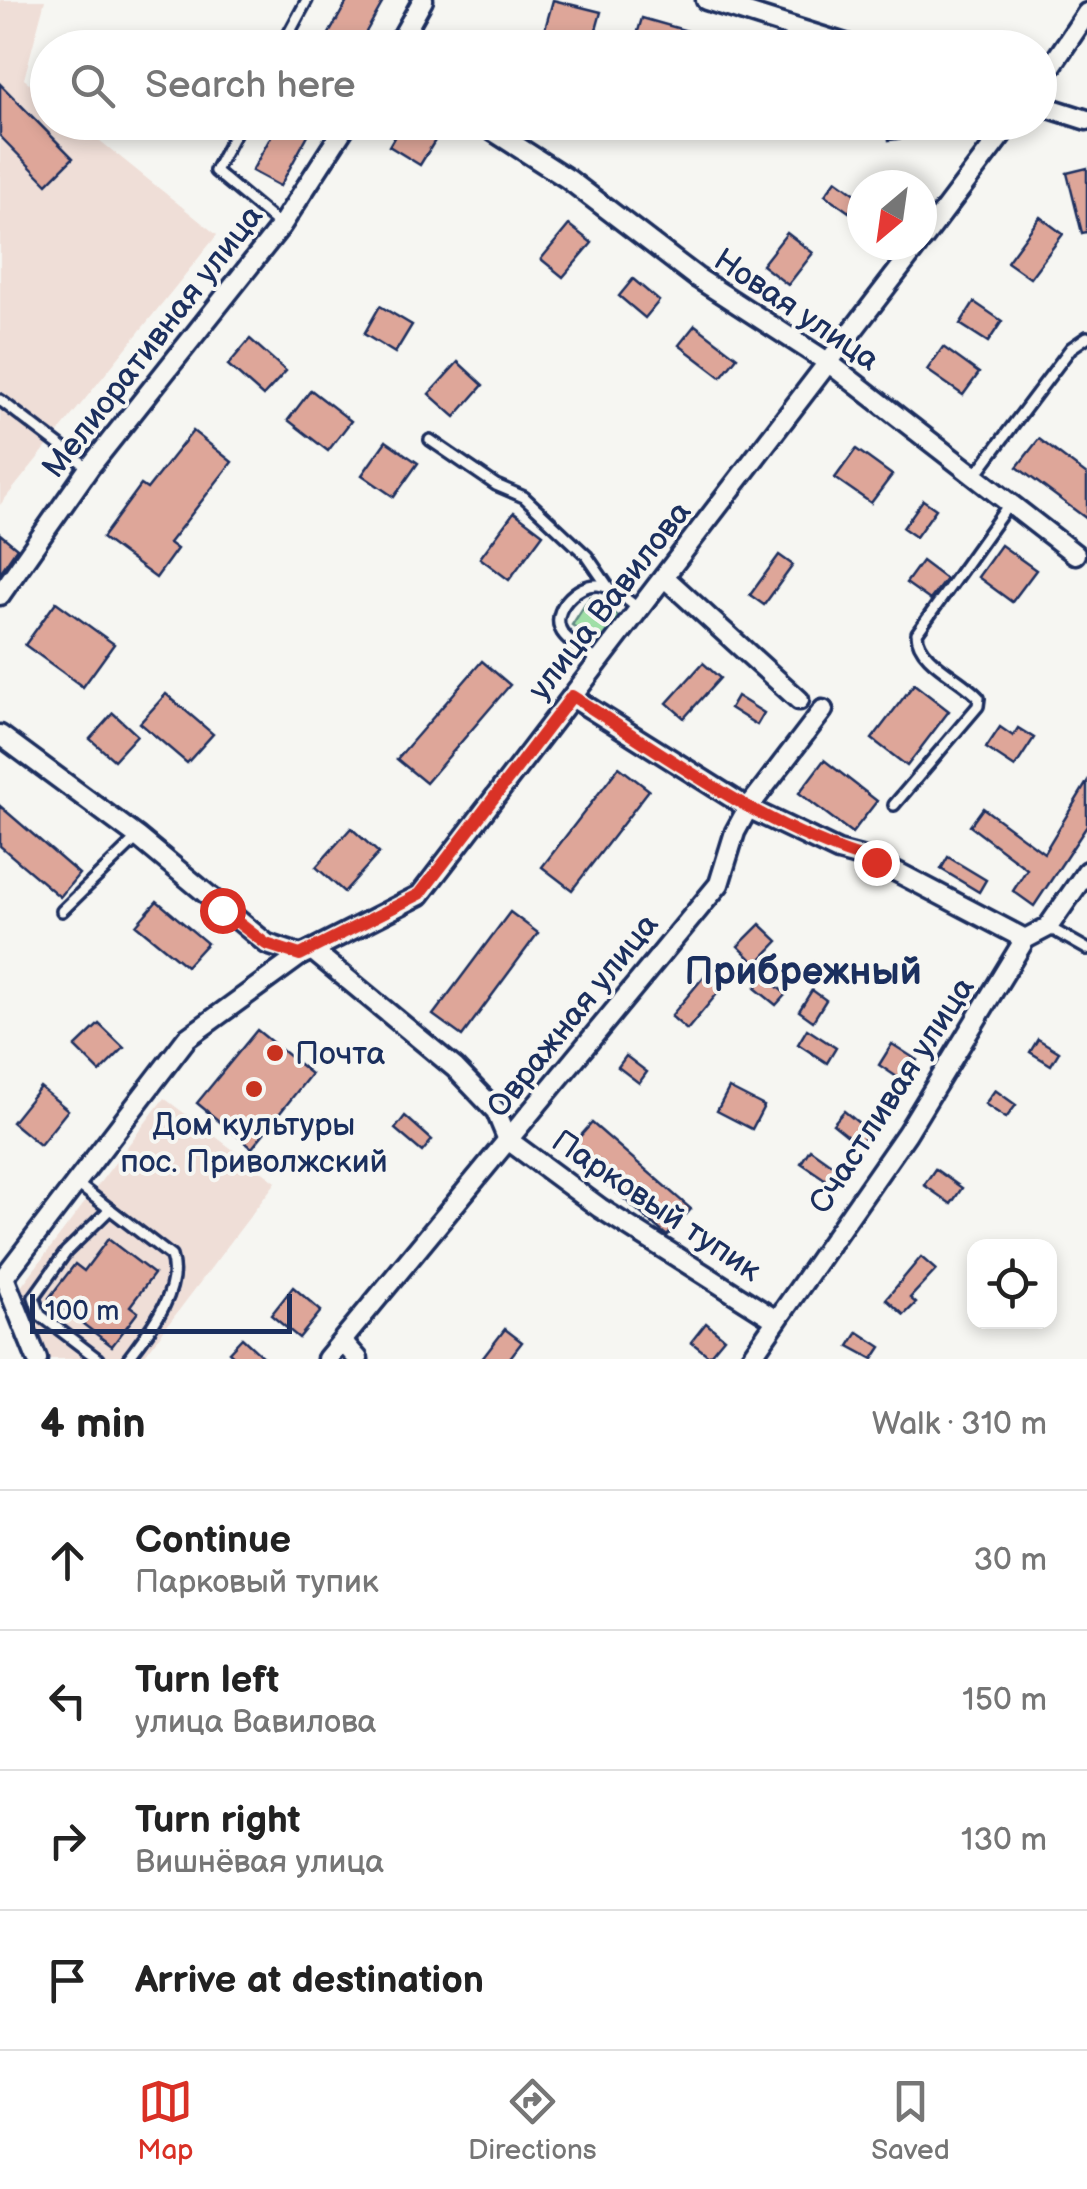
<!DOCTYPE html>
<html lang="en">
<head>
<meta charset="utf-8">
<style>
	body { margin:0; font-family:"Balsamiq Sans",sans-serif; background:#f2f2f2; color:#222 }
	.controls { position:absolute; right:30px; bottom:30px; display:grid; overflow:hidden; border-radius:20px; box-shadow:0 5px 15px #0003 }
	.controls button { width:90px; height:90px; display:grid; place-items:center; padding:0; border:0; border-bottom:2px solid #e0e0e0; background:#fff; color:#222; font:50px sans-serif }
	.compass { position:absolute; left:847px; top:170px; width:90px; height:90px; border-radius:50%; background:#fff; box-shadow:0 5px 15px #0003; rotate:209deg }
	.scale { position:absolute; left:30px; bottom:25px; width:262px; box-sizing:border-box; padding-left:10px; border:5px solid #1b2f5e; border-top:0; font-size:28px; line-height:35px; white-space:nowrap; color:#1b2f5e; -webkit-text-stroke:8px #f6f6f2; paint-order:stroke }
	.stop { position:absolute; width:30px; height:30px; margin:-22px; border:8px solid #d93025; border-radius:50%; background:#fff }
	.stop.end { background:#d93025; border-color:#fff; box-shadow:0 2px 10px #0008 }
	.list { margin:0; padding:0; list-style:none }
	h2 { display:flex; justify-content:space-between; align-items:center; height:130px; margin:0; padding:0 40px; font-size:42px }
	h2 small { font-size:32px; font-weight:400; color:#767676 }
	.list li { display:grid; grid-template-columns:65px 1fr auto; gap:30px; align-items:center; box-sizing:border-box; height:140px; padding:0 40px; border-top:2px solid #e0e0e0 }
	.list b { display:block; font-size:38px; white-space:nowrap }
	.list p { margin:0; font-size:32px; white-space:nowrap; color:#767676 }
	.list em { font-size:32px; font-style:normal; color:#767676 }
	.icon { flex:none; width:55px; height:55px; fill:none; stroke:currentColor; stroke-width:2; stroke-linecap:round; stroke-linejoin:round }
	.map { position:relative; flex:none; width:1087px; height:1359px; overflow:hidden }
	.search { position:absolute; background:#fff; box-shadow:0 5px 15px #0003; left:30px; right:30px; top:30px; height:110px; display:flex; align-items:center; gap:25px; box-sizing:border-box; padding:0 35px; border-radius:55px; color:#767676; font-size:38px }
	.sheet { height:690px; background:#fff }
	nav { display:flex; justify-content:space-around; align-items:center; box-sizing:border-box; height:140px; border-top:2px solid #e0e0e0; background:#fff; font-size:28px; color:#767676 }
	nav a { display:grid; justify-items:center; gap:5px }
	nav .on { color:#d93025 }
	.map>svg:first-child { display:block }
	.built { fill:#efded7 }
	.green { fill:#a0dfa7; stroke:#5e8782; stroke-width:2.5 }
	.building { fill:#dea699; stroke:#1b2f5e; stroke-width:2.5 }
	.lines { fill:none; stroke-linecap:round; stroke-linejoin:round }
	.lane-casing { stroke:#1b2f5e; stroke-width:16 }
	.street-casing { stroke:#1b2f5e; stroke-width:25 }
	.lane { stroke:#f6f6f2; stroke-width:9 }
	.street { stroke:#f6f6f2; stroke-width:18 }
	.route { stroke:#d93025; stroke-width:12 }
	.poi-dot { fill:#c8321e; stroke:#f6f6f2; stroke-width:4 }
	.labels { text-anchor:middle; stroke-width:8; stroke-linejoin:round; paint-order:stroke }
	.street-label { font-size:32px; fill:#1b2f5e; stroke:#f6f6f2 }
	.poi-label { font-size:32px; fill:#1b2f5e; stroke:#f6f6f2; text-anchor:start }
	.quarter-label { font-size:38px; font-weight:bold; fill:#1b2f5e; stroke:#f6f6f2 }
</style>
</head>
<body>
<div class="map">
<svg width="1087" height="1359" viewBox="0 0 1087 1359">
	<rect width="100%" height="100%" fill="#f6f6f2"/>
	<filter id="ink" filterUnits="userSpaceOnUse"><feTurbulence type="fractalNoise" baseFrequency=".01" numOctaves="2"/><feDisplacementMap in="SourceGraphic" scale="20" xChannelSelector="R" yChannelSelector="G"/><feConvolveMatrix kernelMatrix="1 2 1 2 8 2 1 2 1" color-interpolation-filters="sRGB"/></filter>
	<g filter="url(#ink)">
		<!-- built -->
		<g class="built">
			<polygon points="0,0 45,0 24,79 47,98 48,122 78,123 217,235 0,505"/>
			<polygon points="164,1098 276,1182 142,1359 40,1359 14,1296"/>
		</g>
		<!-- green -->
		<polygon class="green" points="590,597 623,619 604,647 572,625"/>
		<!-- building -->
		<g class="building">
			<polygon points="348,0 384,0 357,48 337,48 325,41"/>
			<polygon points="553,0 601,12 591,48 543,36"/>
			<polygon points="642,18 688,31 683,48 633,48"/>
			<polygon points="0,84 73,158 47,184 0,136"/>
			<polygon points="279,122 315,122 280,186 252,171"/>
			<polygon points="403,122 436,139 420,165 389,146"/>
			<polygon points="887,122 917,122 919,136 889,140"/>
			<polygon points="1087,168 1087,232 1082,233 1067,173"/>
			<polygon points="836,180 860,197 849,212 825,195"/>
			<polygon points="1040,217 1063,234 1030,278 1007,262"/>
			<polygon points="569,225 592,243 563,277 541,259"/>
			<polygon points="787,233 813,253 788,285 762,265"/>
			<polygon points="633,279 659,301 645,318 619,296"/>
			<polygon points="974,302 1002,321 988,342 960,324"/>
			<polygon points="380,306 412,325 395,353 364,334"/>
			<polygon points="695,325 737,357 721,377 679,345"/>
			<polygon points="250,339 286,371 263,396 228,365"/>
			<polygon points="943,347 979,373 963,395 927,370"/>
			<polygon points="458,362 483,385 455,417 429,394"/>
			<polygon points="311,390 351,421 328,451 288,420"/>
			<polygon points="193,431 232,462 169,543 177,549 156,578 102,538 141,485 147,489"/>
			<polygon points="1039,439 1087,475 1087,519 1017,467"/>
			<polygon points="386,441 418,463 394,497 362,475"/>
			<polygon points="856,449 892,475 871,503 835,478"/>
			<polygon points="923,500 936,509 916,537 903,528"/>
			<polygon points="514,512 543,534 509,580 480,558"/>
			<polygon points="0,534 17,548 0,573"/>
			<polygon points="1001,545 1036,570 1012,602 978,577"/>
			<polygon points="779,555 793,565 764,605 750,595"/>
			<polygon points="922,561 946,579 930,600 906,583"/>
			<polygon points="56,602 114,644 83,687 25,645"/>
			<polygon points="482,661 510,685 426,783 397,759"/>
			<polygon points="703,663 720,678 684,718 667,703"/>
			<polygon points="914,684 949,711 907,766 872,739"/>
			<polygon points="166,694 213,734 187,763 140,723"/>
			<polygon points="737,696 764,713 757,725 730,708"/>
			<polygon points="113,713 137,735 114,760 90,739"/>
			<polygon points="1000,727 1013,736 1018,728 1034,738 1015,767 986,748"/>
			<polygon points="824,760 877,801 852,833 799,793"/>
			<polygon points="619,767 649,790 572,890 542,867"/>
			<polygon points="1087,782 1087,826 1034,906 1013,891 1027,869 970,826 983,808 1044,853"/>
			<polygon points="0,806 79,874 60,897 0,846"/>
			<polygon points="351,828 379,853 344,892 316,867"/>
			<polygon points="948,857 986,880 979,892 941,869"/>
			<polygon points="157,901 207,943 186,966 136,925"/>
			<polygon points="510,912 538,933 462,1036 433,1015"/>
			<polygon points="760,924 778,941 756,964 738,946"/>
			<polygon points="706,974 722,988 687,1030 671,1016"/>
			<polygon points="764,976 786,994 776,1005 755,988"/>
			<polygon points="812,990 826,1000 813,1021 799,1011"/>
			<polygon points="99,1024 124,1048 100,1072 75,1047"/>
			<polygon points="807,1029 836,1048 827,1063 798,1044"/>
			<polygon points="257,1030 311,1074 252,1148 197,1103"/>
			<polygon points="1038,1039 1059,1052 1051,1065 1030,1052"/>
			<polygon points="892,1044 917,1060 903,1081 879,1065"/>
			<polygon points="626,1056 647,1072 639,1083 618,1067"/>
			<polygon points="40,1087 68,1110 40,1145 12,1122"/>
			<polygon points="729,1088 764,1106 752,1129 717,1111"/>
			<polygon points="995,1090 1016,1105 1006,1118 985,1104"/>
			<polygon points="844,1111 870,1132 859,1145 833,1124"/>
			<polygon points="405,1116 432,1140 422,1152 395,1129"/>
			<polygon points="592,1123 691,1209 667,1236 568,1150"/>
			<polygon points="810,1149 841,1171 832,1184 801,1163"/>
			<polygon points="935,1169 962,1188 951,1204 924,1185"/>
			<polygon points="108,1239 154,1274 130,1306 138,1312 112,1346 49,1298 75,1264 84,1271"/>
			<polygon points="921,1257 936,1270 910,1298 916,1303 904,1315 886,1299"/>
			<polygon points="293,1287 321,1311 299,1338 271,1315"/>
			<polygon points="706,1323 724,1338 709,1356 691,1342"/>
			<polygon points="505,1329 522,1342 509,1359 482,1359"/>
			<polygon points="858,1332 881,1347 873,1359 849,1346"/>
			<polygon points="242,1338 265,1359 237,1359 229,1352"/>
		</g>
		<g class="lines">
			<!-- lane casing -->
			<g class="lane-casing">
				<g id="lane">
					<polyline points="281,48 307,0"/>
					<polyline points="241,122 215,171 281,226"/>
					<polyline points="0,400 89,468"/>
					<polyline points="430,440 496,485 524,497 587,556 609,588"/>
					<polyline points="974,477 1071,348 1087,337"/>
					<path d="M599 661C588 653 570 644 562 632 549 612 577 583 598 585 613 587 627 600 639 609"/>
					<path d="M894 805 978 706 979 698C962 678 917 661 917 633L1009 504"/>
					<polyline points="62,911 138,837"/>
					<polyline points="1048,927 1087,949"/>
					<path d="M76 1183 171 1256C183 1291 148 1332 128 1359"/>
					<polyline points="98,1359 40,1315 34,1297 66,1252 110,1209"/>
				</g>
			</g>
			<!-- street casing -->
			<g class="street-casing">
				<g id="street">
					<polyline points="706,0 858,48"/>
					<polyline points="396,48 423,0"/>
					<polyline points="1040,83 1087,13"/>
					<polyline points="1040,105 1087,120"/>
					<polyline points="479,122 568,179 696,277 829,363 1075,554"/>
					<polyline points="922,240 1011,122"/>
					<polyline points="664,577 799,700"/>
					<polyline points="0,595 89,468 281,226 348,122"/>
					<polyline points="572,697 748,808 838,851 876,861 1025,939"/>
					<polyline points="0,735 138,837 267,944 301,955 312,950 455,1068 496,1111 508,1140 600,1208 776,1320"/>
					<polyline points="312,950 420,895 918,245"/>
					<polyline points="4,1277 187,1038 301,955"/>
					<polyline points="4,1277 37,1359"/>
					<polyline points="343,1342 358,1359"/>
					<polyline points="327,1359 719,884 735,832 748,808 823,710"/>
					<polyline points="750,1359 907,1133 1025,939 1048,927 1087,871"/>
				</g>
			</g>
			<!-- lane -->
			<use href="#lane" class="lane"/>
			<!-- street -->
			<use href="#street" class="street"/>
		</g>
	</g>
	<g class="lines" filter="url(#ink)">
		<!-- route -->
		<path class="route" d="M222 910 266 944 300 955 420 894 572 696C669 757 765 830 876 862"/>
	</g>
	<!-- markers -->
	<g class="poi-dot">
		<circle cx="275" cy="1053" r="10"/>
		<circle cx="254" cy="1089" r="10"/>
	</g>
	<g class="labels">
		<!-- street labels -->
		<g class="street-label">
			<text transform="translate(797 309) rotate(34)" y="11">Новая улица</text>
			<text transform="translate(152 341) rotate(-52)" y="11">Мелиоративная улица</text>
			<text transform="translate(609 600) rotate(-52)" y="11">улица Вавилова</text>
			<text transform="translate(572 1015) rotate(-51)" y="11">Овражная улица</text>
			<text transform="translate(891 1095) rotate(-57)" y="11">Счастливая улица</text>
			<text transform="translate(657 1205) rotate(34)" y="11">Парковый тупик</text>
		</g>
		<!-- poi labels -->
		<g class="poi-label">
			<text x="295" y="1064">Почта</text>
			<text x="254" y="1135" text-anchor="middle">Дом культуры<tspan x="254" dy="37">пос. Приволжский</tspan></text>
		</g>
		<!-- quarter labels -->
		<g class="quarter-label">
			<text x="803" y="984">Прибрежный</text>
		</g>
	</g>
</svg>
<div class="controls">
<button><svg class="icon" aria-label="locate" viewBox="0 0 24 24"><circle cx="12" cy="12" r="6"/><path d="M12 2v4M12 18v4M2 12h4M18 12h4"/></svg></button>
</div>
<svg class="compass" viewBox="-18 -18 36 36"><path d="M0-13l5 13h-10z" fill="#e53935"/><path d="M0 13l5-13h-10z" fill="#767676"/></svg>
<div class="scale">100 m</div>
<div class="stop" style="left:222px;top:910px"></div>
<div class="stop end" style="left:876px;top:862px"></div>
<div class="search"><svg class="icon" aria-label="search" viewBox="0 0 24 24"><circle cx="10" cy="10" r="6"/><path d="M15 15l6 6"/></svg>Search here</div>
</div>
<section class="sheet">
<h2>4 min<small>Walk · 310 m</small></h2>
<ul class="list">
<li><svg class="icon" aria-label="ahead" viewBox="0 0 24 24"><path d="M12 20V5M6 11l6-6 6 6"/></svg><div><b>Continue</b><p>Парковый тупик</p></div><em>30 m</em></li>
<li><svg class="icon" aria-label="left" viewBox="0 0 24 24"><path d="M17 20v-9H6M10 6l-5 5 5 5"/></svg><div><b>Turn left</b><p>улица Вавилова</p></div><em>150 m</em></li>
<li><svg class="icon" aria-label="right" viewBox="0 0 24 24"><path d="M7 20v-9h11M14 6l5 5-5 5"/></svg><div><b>Turn right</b><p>Вишнёвая улица</p></div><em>130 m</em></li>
<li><svg class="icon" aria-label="arrive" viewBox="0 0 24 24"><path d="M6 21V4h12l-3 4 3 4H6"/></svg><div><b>Arrive at destination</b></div></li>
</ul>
</section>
<nav>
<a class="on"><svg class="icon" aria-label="map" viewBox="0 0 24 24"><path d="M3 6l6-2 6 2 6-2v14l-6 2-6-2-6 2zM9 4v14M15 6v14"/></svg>Map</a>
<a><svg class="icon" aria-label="directions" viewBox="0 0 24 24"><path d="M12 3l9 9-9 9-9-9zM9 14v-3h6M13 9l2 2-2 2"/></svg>Directions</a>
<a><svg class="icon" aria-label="saved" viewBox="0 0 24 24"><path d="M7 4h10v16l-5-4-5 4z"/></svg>Saved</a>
</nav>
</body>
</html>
